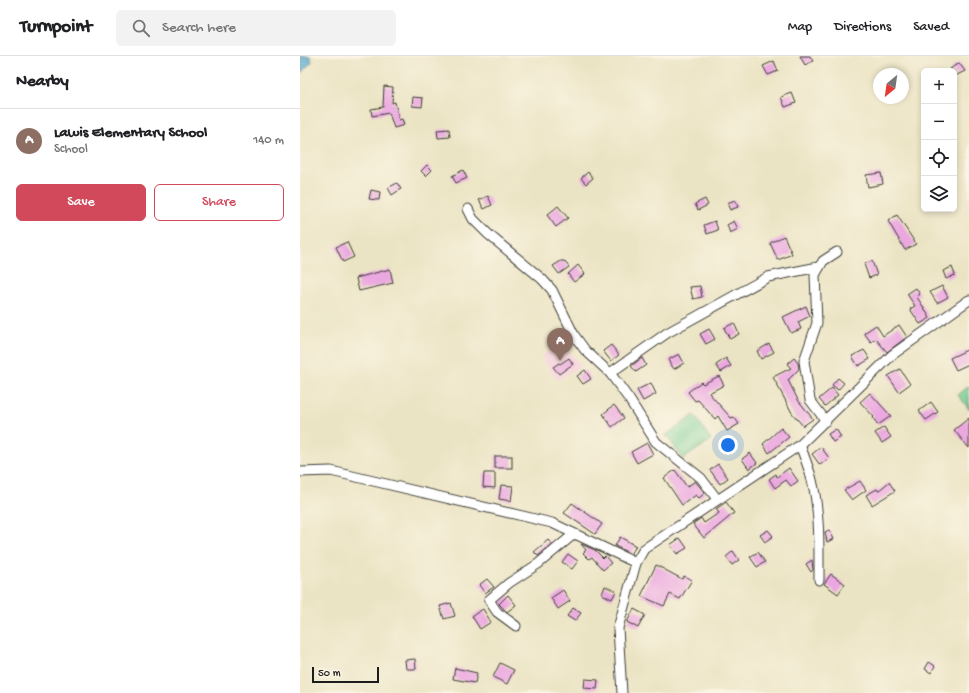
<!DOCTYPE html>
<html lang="en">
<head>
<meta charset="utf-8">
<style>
	body { margin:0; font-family:"Gochi Hand",sans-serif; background:#f2f2f2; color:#202124 }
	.controls { position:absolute; right:12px; top:12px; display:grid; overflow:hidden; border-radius:6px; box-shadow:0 2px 6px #0003 }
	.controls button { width:36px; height:36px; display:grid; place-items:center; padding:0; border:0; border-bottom:1px solid #e0e0e0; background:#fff; color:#202124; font:20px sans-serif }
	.compass { position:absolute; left:573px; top:12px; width:36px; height:36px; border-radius:50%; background:#fff; box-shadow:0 2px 6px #0003; rotate:209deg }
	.scale { position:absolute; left:12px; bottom:10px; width:67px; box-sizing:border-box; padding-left:4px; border:2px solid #1c1c1c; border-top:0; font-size:11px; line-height:14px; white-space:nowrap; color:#1c1c1c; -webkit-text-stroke:3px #fcf5e5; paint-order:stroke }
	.you { position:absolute; left:428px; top:389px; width:14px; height:14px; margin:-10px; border:3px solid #fff; border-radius:50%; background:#1a73e8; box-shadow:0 0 0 6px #1a73e833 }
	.badge { display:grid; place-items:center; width:26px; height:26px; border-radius:50%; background:#d1495b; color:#fff; font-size:13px; font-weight:700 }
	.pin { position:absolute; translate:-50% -33px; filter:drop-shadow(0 1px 2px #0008) }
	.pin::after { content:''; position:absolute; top:21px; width:14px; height:12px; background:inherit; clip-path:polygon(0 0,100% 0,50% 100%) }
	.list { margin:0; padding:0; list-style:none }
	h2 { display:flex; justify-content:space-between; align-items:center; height:52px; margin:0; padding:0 16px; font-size:17px }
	h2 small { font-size:13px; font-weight:400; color:#757577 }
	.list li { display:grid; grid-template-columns:26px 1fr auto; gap:12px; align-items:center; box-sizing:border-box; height:64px; padding:0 16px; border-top:1px solid #e0e0e0 }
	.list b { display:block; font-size:15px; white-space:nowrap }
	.list p { margin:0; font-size:13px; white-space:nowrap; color:#757577 }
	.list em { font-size:13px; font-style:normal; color:#757577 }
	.actions { display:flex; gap:8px; padding:12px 16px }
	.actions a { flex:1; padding:9px 0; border:1px solid #d1495b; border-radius:6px; text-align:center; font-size:14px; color:#d1495b }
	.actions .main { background:#d1495b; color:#fff }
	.icon { flex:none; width:22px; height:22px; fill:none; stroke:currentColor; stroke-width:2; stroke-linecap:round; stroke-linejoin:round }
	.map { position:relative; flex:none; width:669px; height:637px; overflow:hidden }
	header { display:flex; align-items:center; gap:24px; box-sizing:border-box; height:56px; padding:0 20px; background:#fff; border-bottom:1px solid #e0e0e0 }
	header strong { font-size:19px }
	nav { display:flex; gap:22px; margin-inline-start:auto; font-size:14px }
	.search { width:280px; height:36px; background:#f2f2f2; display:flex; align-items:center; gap:10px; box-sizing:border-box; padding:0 14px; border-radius:6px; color:#757577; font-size:15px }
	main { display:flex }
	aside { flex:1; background:#fff }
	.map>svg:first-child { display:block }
	.built { fill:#f5cfdb }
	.green { fill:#74cc92; stroke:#487457 }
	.water { fill:#53a7ce; stroke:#386275 }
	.building { fill:#eba8e0 }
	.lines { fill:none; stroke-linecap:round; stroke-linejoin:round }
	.minor-casing { stroke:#3b3a35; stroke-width:11 }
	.minor { stroke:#fff; stroke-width:9 }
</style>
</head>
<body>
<header>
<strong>Turnpoint</strong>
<div class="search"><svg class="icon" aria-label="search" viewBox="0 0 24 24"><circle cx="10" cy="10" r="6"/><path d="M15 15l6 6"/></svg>Search here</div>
<nav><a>Map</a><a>Directions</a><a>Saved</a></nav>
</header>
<main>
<aside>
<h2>Nearby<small></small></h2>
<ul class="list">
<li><span class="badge" style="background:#8d6e63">A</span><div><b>Lawis Elementary School</b><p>School</p></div><em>140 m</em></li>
</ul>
<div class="actions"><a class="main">Save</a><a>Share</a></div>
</aside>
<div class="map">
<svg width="669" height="637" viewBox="0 0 669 637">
	<rect width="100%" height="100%" fill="#fcf5e5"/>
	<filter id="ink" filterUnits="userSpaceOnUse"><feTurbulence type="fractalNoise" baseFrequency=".025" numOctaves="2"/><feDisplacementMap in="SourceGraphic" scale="8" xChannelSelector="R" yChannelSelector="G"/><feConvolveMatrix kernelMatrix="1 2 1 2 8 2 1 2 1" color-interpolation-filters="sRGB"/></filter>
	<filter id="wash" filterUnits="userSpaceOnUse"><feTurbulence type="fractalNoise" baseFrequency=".012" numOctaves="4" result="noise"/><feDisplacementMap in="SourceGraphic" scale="16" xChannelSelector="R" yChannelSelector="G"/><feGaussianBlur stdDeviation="0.9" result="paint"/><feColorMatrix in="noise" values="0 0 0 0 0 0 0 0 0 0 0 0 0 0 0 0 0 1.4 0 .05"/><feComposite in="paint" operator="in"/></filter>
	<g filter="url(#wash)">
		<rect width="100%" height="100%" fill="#ebe4c4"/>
		<!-- built -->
		<polygon class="built" points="262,287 281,310 257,324 241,300"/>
		<!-- green -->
		<g class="green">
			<polygon points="669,330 669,353 658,339"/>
			<polygon points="394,359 411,384 383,403 366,379"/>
		</g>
		<!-- water -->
		<polygon class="water" points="0,0 10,0 12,6 0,18"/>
		<g id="blocks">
			<!-- building -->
			<g class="building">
				<polygon points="500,0 510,0 513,5 505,9"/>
				<polygon points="474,5 478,15 468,19 463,10"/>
				<polygon points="659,7 665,15 655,20 654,15 650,13"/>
				<polygon points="84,30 93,31 92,47 95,46 99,64 102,63 104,69 94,72 89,57 72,60 71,53 83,51"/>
				<polygon points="492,37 496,47 485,51 481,41"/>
				<polygon points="113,41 123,42 122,51 112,50"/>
				<polygon points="149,73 150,81 138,82 137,74"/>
				<polygon points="127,109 132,114 126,120 121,115"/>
				<polygon points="163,114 167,122 156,127 152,120"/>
				<polygon points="288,116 293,122 286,128 281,122"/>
				<polygon points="581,117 583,128 568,131 566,119"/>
				<polygon points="97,127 101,133 92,139 88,132"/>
				<polygon points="71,134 80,136 79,144 69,143"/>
				<polygon points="188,140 192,149 184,153 179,144"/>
				<polygon points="405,143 408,149 398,154 395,148"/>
				<polygon points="435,144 438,151 430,154 427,147"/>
				<polygon points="258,150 268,162 256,171 247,159"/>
				<polygon points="597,159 616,188 605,194 588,165"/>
				<polygon points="415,165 418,174 407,178 404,169"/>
				<polygon points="434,165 438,173 430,177 427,169"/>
				<polygon points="484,180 492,198 478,204 470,187"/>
				<polygon points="47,186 54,201 43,206 36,191"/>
				<polygon points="261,205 264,205 269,211 259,218 253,210"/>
				<polygon points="572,205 577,219 569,222 564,208"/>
				<polygon points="278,209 285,218 274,226 268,218"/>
				<polygon points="652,211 655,219 646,223 643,215"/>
				<polygon points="90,213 93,227 59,235 56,222"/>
				<polygon points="400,230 402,241 393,243 390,231"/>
				<polygon points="642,230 648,241 637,247 630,236"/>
				<polygon points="616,232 620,238 617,241 630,262 620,268 610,253 615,250 607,238"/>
				<polygon points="506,250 510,260 498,266 501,273 491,277 483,261"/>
				<polygon points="434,267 439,278 430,283 424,272"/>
				<polygon points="576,269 583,280 599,269 607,281 587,296 576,283 571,286 564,277"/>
				<polygon points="409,273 415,283 406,288 400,278"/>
				<polygon points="469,288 474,296 461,303 457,295"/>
				<polygon points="311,289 319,299 311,305 303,295"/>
				<polygon points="669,293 669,308 656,314 650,302"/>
				<polygon points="564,294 570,303 558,310 552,300"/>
				<polygon points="379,298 384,307 374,313 368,304"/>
				<polygon points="269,302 273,308 259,318 253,311 259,307 260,308"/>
				<polygon points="342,302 346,309 336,316 331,310"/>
				<polygon points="426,302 431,310 421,316 416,309"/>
				<polygon points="494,302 498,307 499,313 488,324 498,344 513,363 503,370 492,357 473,321 491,312 487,308"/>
				<polygon points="600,313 610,328 599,336 588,320"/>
				<polygon points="285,314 291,323 283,328 277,320"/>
				<polygon points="419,320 424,329 409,337 431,362 434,361 439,368 427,375 418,360 415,363 398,344 395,345 388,336 401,326 403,328"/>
				<polygon points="538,322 544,327 538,334 532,329"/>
				<polygon points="351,327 356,338 343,345 337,334"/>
				<polygon points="532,332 538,339 525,350 519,343"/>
				<polygon points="570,337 591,360 578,369 573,362 574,361 560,346"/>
				<polygon points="631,346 638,356 626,364 619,355"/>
				<polygon points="314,349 324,362 312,371 303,358"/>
				<polygon points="669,362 669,392 654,374"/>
				<polygon points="584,371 591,381 582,387 575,377"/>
				<polygon points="481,372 489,381 469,397 463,388"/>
				<polygon points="536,373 541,381 533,386 528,378"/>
				<polygon points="347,387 353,398 337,407 331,396"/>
				<polygon points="521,391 529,402 520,409 512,398"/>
				<polygon points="450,397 457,407 449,413 442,403"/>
				<rect x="195" y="400" width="17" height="12"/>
				<polygon points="418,408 428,422 420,428 410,414"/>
				<polygon points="489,412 498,425 491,430 486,424 475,432 469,423 476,418 477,421"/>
				<polygon points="375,414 387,431 395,425 405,437 399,442 396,439 382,449 364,422"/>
				<polygon points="184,417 195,417 195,432 183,431"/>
				<polygon points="560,425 566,434 552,444 544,434"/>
				<polygon points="589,426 595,435 572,449 566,439 577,433 578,435"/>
				<polygon points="201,429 213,430 211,445 199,443"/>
				<polygon points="426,446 434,457 404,482 393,468 401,462 404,467 419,457 416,453"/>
				<polygon points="272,447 302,468 295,478 264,457"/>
				<polygon points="468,474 473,480 465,486 460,479"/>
				<polygon points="529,474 534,483 527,486 525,476"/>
				<polygon points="320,481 336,490 331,498 315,490"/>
				<polygon points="380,482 387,492 377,498 370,489"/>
				<polygon points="248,484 252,488 238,500 234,496"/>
				<polygon points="281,488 295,494 303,502 305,500 311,507 303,514 292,501 289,503 283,497 286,494"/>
				<polygon points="433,495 439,504 432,509 426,501"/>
				<polygon points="458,496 465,506 457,511 450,501"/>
				<polygon points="268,498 278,505 272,513 262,506"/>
				<polygon points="512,504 513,514 511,516 506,508"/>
				<polygon points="356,509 382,523 384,520 392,524 380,543 370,538 364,550 341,540"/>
				<polygon points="531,518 545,528 538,538 524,528"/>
				<polygon points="187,523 194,531 185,537 179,529"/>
				<polygon points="305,530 316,535 312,543 302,538"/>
				<polygon points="263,534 270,545 258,553 251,542"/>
				<polygon points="208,539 216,549 207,556 199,548"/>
				<polygon points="151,547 155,560 144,563 140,550"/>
				<polygon points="273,552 281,557 275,565 267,560"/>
				<polygon points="183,553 191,566 180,573 172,560"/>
				<polygon points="334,553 345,559 338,572 327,566"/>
				<polygon points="115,603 116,613 106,613 105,604"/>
				<polygon points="629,606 635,610 631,617 625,613"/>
				<polygon points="200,607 214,614 207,628 193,621"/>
				<polygon points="155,612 177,617 175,627 153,623"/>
				<polygon points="285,623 298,624 297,633 284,632"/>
			</g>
		</g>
	</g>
	<g filter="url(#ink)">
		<use href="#blocks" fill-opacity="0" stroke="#3b3a35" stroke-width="1"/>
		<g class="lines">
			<!-- minor casing -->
			<g class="minor-casing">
				<g id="minor">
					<polyline points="168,153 173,163 188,178 242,223 252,234 274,279 285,294 310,317 329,343 356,386 401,422 417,443"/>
					<polyline points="310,317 367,277 468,221 518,211"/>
					<polyline points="526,365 510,344 504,305 517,267 515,219 523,205 537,196"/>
					<path d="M500 389C504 400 509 412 512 424 520 456 519 491 519 524"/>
					<polyline points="0,416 31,415 252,467 336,507"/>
					<polyline points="216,570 197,556 189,544 209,527 238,508 274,478"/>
					<polyline points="322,637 318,572 336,507 344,493 500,389 592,299 669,244"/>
				</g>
			</g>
			<!-- minor -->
			<use href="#minor" class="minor"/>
		</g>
	</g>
</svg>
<div class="controls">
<button>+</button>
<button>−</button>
<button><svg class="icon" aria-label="locate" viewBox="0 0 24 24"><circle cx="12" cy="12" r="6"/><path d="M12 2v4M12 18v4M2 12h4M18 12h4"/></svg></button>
<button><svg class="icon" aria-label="layers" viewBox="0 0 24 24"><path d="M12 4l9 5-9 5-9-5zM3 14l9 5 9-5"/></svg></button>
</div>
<svg class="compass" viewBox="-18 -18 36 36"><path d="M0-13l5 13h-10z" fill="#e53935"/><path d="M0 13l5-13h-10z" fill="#757577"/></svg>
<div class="scale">50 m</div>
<div class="you"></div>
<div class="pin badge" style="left:260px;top:305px;background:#8d6e63">A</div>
</div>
</main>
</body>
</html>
